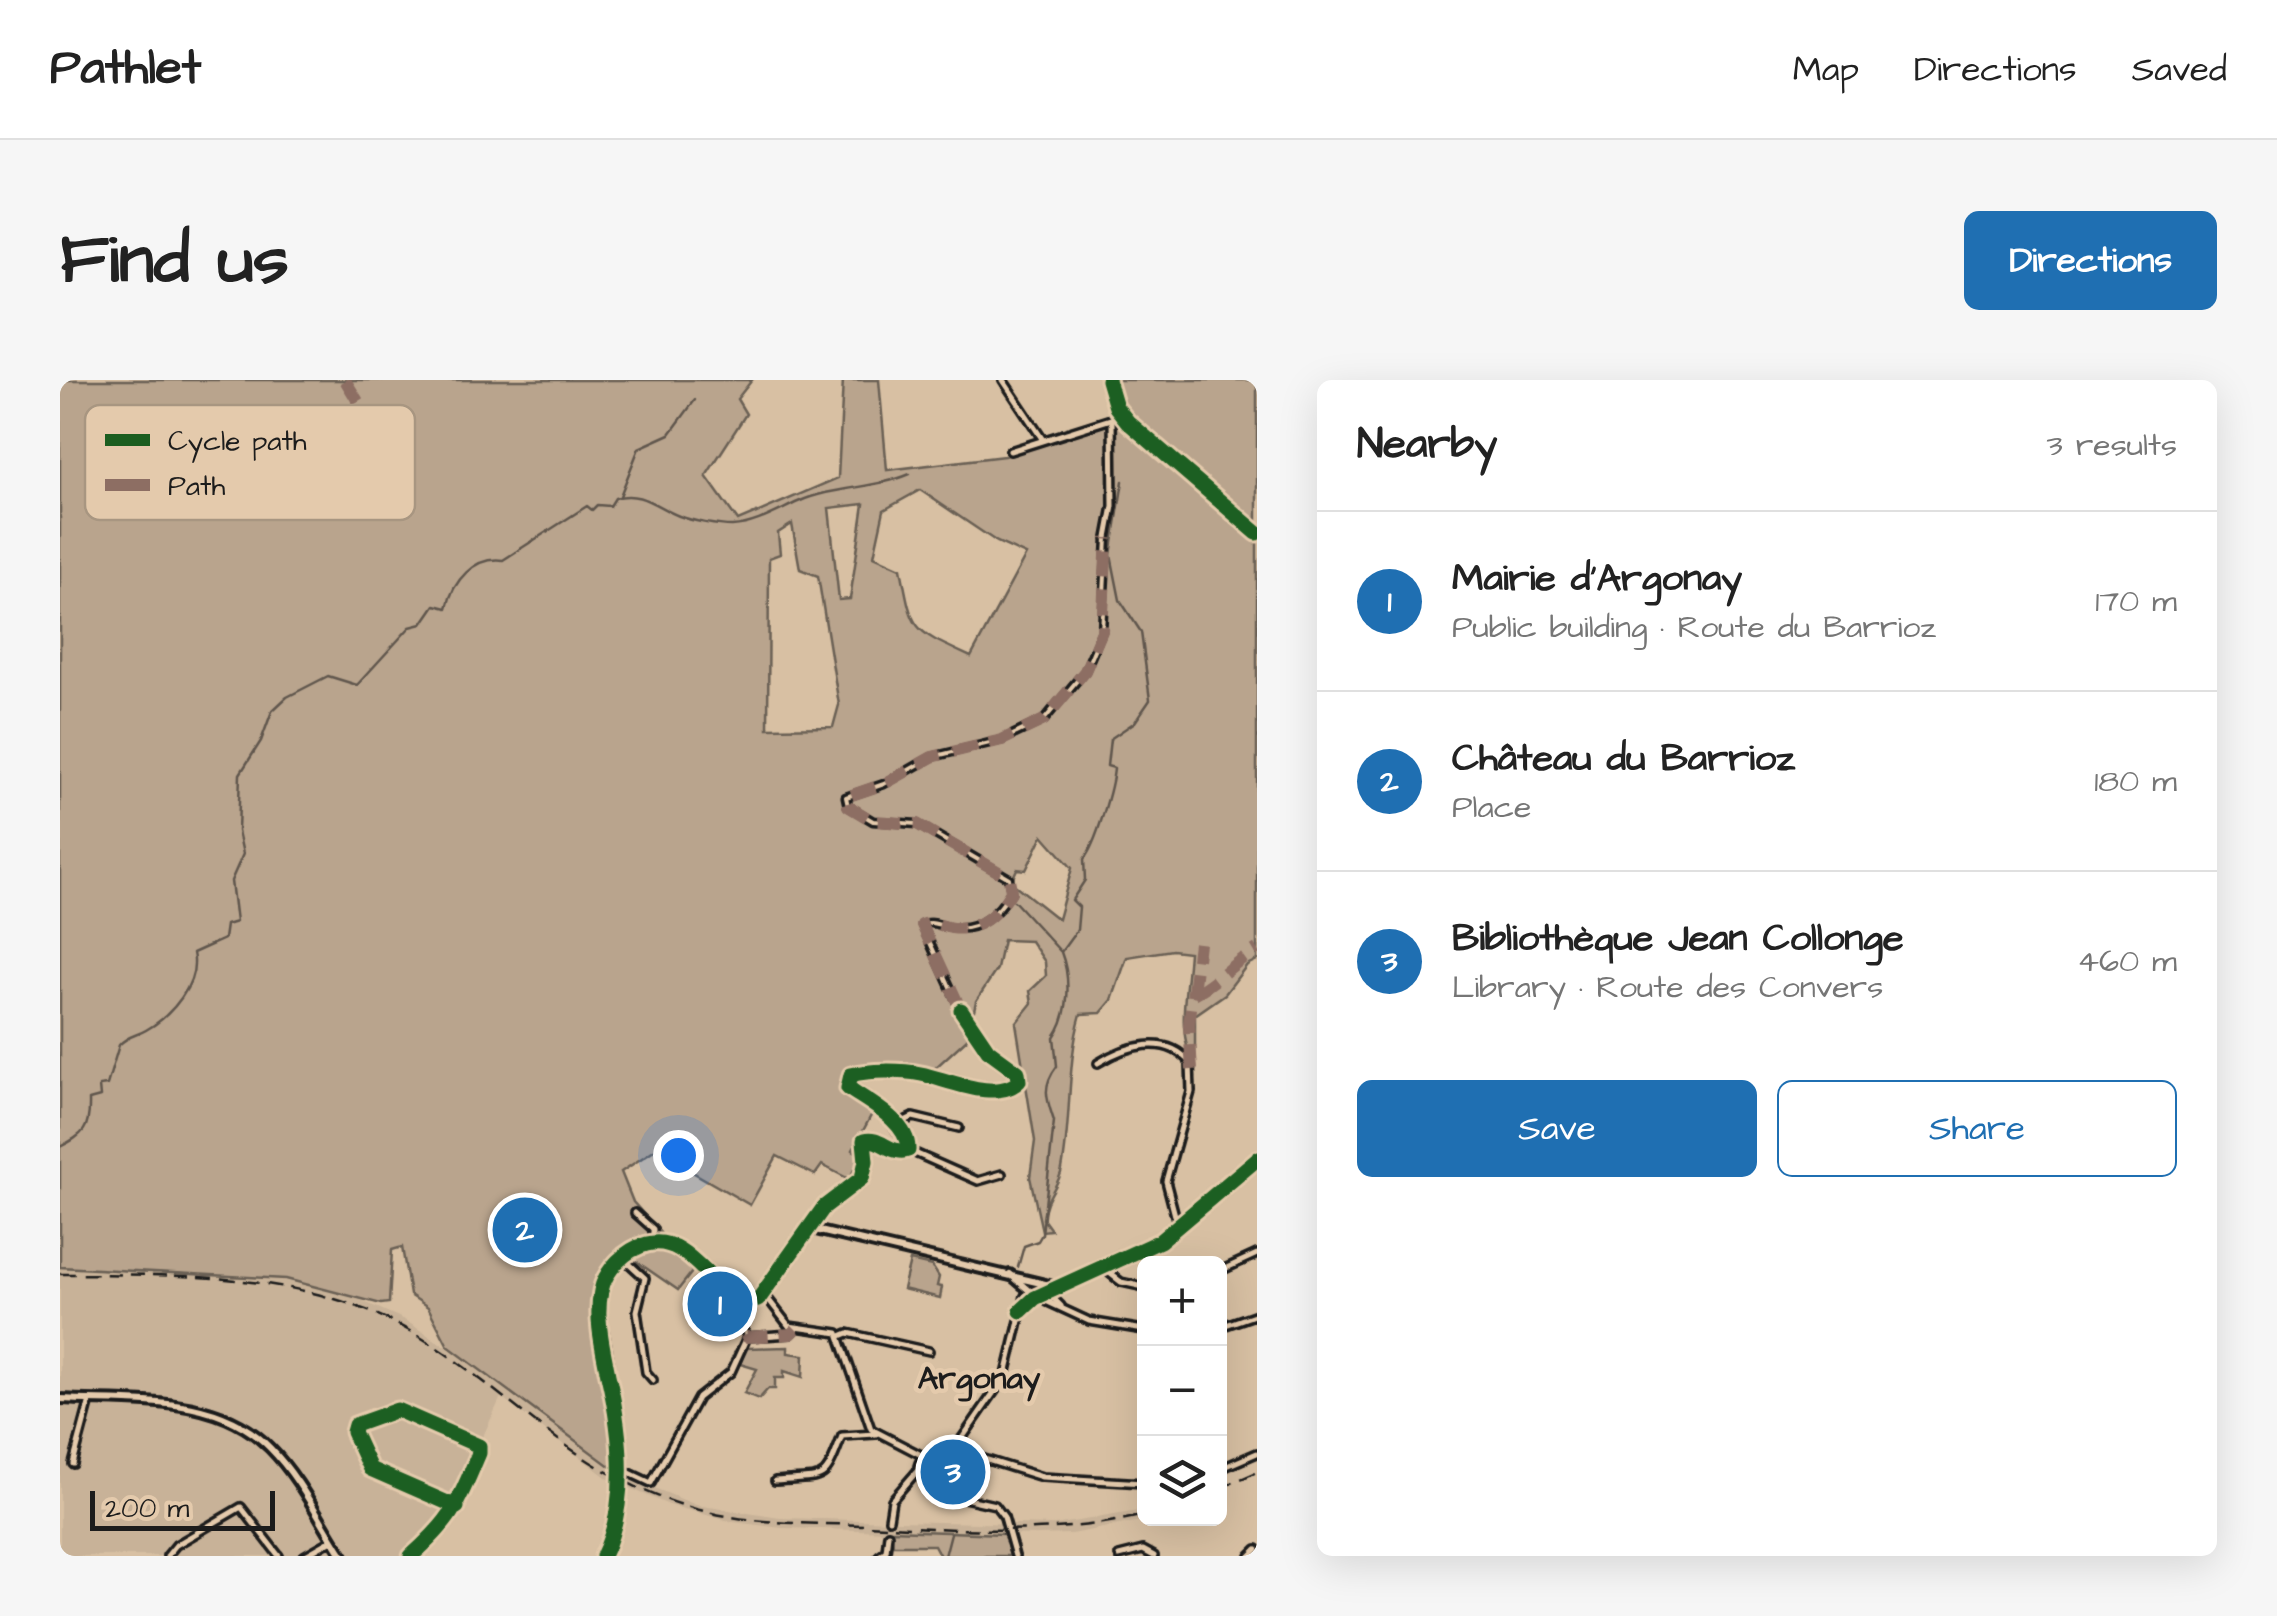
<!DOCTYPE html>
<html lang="en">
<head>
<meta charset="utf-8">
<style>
	body { margin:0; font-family:"Architects Daughter",sans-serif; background:#f6f6f6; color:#222 }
	.controls { position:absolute; right:30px; bottom:30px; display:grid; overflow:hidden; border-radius:15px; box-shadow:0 10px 40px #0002 }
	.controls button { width:90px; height:90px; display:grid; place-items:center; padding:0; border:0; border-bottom:2px solid #e0e0e0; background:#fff; color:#222; font:50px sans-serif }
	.scale { position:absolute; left:30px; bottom:25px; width:185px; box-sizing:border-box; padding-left:10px; border:5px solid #1c1c1c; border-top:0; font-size:28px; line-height:35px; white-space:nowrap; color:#1c1c1c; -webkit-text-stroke:8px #e4caac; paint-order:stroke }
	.you { position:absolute; left:618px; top:775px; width:35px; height:35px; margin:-25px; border:8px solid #fff; border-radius:50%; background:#1a73e8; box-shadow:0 0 0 15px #1a73e833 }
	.badge { display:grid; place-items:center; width:65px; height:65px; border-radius:50%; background:#1f6fb2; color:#fff; font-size:32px; font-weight:700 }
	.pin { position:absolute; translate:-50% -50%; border:5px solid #fff; box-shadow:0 2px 10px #0006 }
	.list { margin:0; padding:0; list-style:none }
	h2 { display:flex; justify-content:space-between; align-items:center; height:130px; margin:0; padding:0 40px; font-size:42px }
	h2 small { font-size:32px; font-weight:400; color:#767676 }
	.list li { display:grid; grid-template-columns:65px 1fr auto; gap:30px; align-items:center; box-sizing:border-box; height:180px; padding:0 40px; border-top:2px solid #e0e0e0 }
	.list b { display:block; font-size:38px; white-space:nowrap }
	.list p { margin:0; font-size:32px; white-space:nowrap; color:#767676 }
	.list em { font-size:32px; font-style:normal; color:#767676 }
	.actions { display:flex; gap:20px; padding:30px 40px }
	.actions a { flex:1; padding:22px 0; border:2px solid #1f6fb2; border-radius:15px; text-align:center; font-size:35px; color:#1f6fb2 }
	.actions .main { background:#1f6fb2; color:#fff }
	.icon { flex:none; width:55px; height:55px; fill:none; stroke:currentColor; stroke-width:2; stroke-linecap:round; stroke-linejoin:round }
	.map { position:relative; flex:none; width:1197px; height:1176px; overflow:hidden; border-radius:15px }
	header { display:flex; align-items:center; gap:60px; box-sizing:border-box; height:140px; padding:0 50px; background:#fff; border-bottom:2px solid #e0e0e0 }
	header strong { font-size:48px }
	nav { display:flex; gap:55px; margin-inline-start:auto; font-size:35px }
	.intro { display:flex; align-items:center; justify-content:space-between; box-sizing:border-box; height:240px; padding:0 60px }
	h1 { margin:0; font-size:70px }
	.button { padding:25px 45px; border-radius:15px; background:#1f6fb2; color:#fff; font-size:35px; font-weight:700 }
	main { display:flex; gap:60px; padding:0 60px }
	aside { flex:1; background:#fff; border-radius:15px; box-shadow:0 10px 40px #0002 }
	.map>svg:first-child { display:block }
	.built { fill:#c8b298 }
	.green { fill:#b9a48d; stroke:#6a6054; stroke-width:2.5; fill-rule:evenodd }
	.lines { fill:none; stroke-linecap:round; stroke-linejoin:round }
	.stream { stroke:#60574d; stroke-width:2.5 }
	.pedestrian-casing { stroke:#1c1c1c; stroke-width:11 }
	.minor-casing { stroke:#1c1c1c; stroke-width:12 }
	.tertiary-casing { stroke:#1c1c1c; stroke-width:14 }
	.pedestrian { stroke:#e4caac; stroke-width:4 }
	.minor { stroke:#e4caac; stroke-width:5 }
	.tertiary { stroke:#e4caac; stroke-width:6 }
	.rail { stroke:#1c1c1c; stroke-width:2.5; stroke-dasharray:15 8; stroke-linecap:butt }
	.quiet { stroke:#8d6e63; stroke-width:12; stroke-dasharray:25 12; stroke-linecap:butt }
	.cycleway-casing { stroke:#e4caac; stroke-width:21 }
	.cycleway { stroke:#1b5e20; stroke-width:15 }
	.labels { text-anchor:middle; stroke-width:9; stroke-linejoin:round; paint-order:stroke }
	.quarter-label { font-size:32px; font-weight:bold; fill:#1c1c1c; stroke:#e4caac }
	.key { fill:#e4caac; stroke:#a89681; stroke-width:2.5 }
	.key-label { font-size:28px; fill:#1c1c1c }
</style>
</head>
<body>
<header>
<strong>Pathlet</strong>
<nav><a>Map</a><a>Directions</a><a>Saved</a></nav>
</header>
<div class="intro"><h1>Find us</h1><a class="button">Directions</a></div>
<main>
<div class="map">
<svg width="1197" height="1176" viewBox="0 0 1197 1176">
	<rect width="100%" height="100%" fill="#d8c0a3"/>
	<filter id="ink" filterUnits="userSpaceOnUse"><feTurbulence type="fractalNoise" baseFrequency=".01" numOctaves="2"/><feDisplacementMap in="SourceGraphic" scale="20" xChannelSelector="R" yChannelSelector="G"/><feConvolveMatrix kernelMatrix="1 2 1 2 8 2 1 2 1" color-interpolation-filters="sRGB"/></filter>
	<g filter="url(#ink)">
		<!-- built -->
		<g class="built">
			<polygon points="0,887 226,899 300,920 343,939 414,985 555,1090 554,1103 441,1017 385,1139 348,1176 0,1176"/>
			<polygon points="565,1096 636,1125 720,1138 994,1145 1084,1130 1084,1138 1091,1139 1011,1154 976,1155 723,1148 673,1142 609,1125 565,1106"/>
		</g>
		<!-- green -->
		<g class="green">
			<path d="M0 0H692L677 19 686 34 646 96 678 141 778 98 783 0H819L827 90 944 76 1051 40 1058 25 1055 0H1197V580L1187 585 1165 614 1135 635V691C1116 646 1126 620 1129 572L1112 570 1067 577 1052 620 1041 633 1021 634C1006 686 1012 737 1002 789 998 808 985 816 983 839L991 850 982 851 970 797 975 761 956 643 972 623 970 611 986 596 985 582 971 561 943 560 937 589 916 621 908 658 874 689H789L783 696V709L815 728 793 770 801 776 789 799 762 785 755 795 717 776 690 825 594 770 561 792 573 822 603 856 569 870 544 901 555 1090 388 966 368 927 350 915 342 867 332 870 329 923 321 924 226 899 0 887ZM860 110 937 162 966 175 911 277C851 249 853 253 841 188L814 176 824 130ZM804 124 790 219 779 220 769 128ZM732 144 740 189 758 196 779 325 773 347 708 348 709 178 720 174 718 153ZM983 455 1012 488 998 539 951 502 957 489 966 490Z"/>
			<polygon points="591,868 618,874 632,892 618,910 570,877"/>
			<polygon points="850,881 872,886 879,897 877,906 882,907 880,918 843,909"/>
			<polygon points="728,967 728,973 744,975 743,997 724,991 724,998 715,998 715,1009 708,1009 699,1019 684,1013 697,989 680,984 686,968"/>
			<polygon points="831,1150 944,1154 950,1176 880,1176 874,1165 833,1165"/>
		</g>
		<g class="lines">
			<!-- stream -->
			<g class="stream">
				<polyline points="560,116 579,68 610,54 635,20"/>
				<polyline points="954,521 1000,571"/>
				<path d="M0 767C24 754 30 750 29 720L40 717 39 706 47 705 59 665C68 655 76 656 86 650 111 636 140 603 133 573L164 559 166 545 176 542 171 501 183 474 178 451 180 394 201 361 212 331 227 317 268 296 297 305 350 247 362 244 375 225 387 228C393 201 414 176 443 180L527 126 532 130 537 125 550 126 555 118C581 110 596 127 619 136 632 141 658 146 672 146 695 145 718 131 738 122 774 106 815 109 850 94"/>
				<path d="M958 887 964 866 978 861 982 854 994 741C987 720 981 707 997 686L994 657C1010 634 1011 598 1001 572L1017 550 1019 527 1012 520 1025 500 1024 479C1036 465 1053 405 1054 388L1047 386 1050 359 1075 342 1090 320 1081 252 1060 220 1051 175 1063 101"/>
				<polyline points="885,1176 891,1153"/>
			</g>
			<!-- pedestrian casing -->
			<g class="pedestrian-casing">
				<g id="pedestrian">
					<path d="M900 629 862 545C873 540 880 546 892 548 919 552 938 533 951 512L949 498 857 444 813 441 788 426 786 417 824 404 872 377 942 360 984 340 1025 291 1042 251 1047 158"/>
					<polyline points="687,957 680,940 691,922"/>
				</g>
			</g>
			<!-- minor casing -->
			<g class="minor-casing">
				<g id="minor">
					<polyline points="943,0 983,60"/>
					<polyline points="950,71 1051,39"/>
					<polyline points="1047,158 1053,126 1052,39 1062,34"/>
					<path d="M1038 683C1065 666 1107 653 1130 683L1131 712 1106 801 1118 847"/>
					<polyline points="836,745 853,737 899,748"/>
					<polyline points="848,770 918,801 942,794"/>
					<polyline points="575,833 593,849 593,863"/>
					<path d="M751 849 769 823 802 798 806 781 804 761 814 760 838 772 849 767 819 728 788 708 791 695C809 690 841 690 861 694 887 699 937 723 959 701L958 692 928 670 901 630"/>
					<polyline points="562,877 585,898 577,931 586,992 593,1000"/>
					<polyline points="1043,888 1061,902 1084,907"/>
					<polyline points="1160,891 1197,874"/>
					<polyline points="705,915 729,946 778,953 811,1049 867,1078"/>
					<polyline points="963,929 977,917 1029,941 1084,950"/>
					<polyline points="1160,947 1197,934"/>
					<polyline points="781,956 788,953 869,971"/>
					<polyline points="901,1062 918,1074"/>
					<polyline points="895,1070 982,1097 1084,1103"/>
					<circle cx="869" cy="1088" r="11"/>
					<polyline points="13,1084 30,1020"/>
					<polyline points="559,1088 591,1103 638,1018 671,992 687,957 731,954 736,949"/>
					<polyline points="1160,1089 1197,1073"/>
					<polyline points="880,1090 946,995 965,916 982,907 1001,926"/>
					<polyline points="866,1098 877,1112 935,1125 944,1137 955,1176"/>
					<path d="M715 1101C767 1096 763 1106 782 1056L816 1054"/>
					<polyline points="829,1139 832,1120 859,1089"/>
					<polyline points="107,1176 116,1165 181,1127 219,1176"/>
					<polyline points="244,1176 272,1160"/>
					<path d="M351 1176C394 1138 397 1125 419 1073V1066L337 1030 295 1045 293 1052 310 1089 397 1127"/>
					<polyline points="819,1176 826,1171 828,1154"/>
					<polyline points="1059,1176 1083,1170 1094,1176"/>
					<polyline points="1190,1176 1197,1169"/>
				</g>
			</g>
			<!-- tertiary casing -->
			<g class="tertiary-casing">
				<g id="tertiary">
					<polyline points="1048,0 1056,27 1068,42 1197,153"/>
					<polyline points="950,894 977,917 1100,861 1197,779"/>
					<polyline points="542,944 549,985"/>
					<path d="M0 1019C71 1023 157 1013 210 1068 240 1098 260 1141 283 1176"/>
					<path d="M543 1176C569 1123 561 1051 548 994 542 968 535 937 541 910 545 888 571 862 595 863 636 865 654 916 692 921L705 915 751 849 998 907"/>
				</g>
			</g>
			<!-- pedestrian -->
			<use href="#pedestrian" class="pedestrian"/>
			<!-- minor -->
			<use href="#minor" class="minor"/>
			<!-- tertiary -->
			<use href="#tertiary" class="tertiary"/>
			<!-- rail -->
			<g class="rail">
				<path d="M0 894C101 895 211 892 306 930 395 965 457 1037 537 1086 572 1107 609 1123 648 1132 700 1145 754 1143 806 1145 900 1149 993 1157 1084 1135"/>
				<polyline points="1160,1108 1197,1092"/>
			</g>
			<!-- quiet -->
			<g class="quiet">
				<polyline points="285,0 327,69"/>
				<path d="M1134 614C1158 601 1174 582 1197 569"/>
				<path d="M901 630 862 545C873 540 880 546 892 548 919 552 938 533 951 512L949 498 857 444 813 441 788 426 786 417 824 404 872 377 942 360 984 340 1025 291 1042 251 1047 158"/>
				<polyline points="1132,690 1129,645 1139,563"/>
				<polyline points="691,921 680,940 687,957 731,954 736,949"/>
			</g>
			<!-- cycleway casing -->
			<g class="cycleway-casing">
				<g id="cycleway">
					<polyline points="1048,0 1056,27 1068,42 1197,153"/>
					<polyline points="961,931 975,918 1100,861 1197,779"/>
					<path d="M351 1176C394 1138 397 1125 419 1073V1066L337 1030 295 1045 293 1052 310 1089 397 1127"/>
					<path d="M543 1176C569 1123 561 1051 548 995 543 969 535 938 541 911 545 890 566 869 587 864 634 852 655 927 698 920L764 827 802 798 806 781 804 761C820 756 831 776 848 770 849 742 808 722 788 708L791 695C809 690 841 690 861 694 887 699 937 723 959 701L958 692 928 670 901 630"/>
				</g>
			</g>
			<!-- cycleway -->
			<use href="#cycleway" class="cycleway"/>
		</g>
	</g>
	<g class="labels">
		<!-- quarter labels -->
		<g class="quarter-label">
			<text x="919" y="1008">Argonay</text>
		</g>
	</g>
	<!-- legend -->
	<rect x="25" y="25" width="330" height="115" rx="15" class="key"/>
	<rect x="45" y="54" width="45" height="12" fill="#1b5e20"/>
	<rect x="45" y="99" width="45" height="12" fill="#8d6e63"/>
	<g class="key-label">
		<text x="108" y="70">Cycle path</text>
		<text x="108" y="115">Path</text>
	</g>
</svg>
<div class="controls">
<button>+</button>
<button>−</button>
<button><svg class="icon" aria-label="layers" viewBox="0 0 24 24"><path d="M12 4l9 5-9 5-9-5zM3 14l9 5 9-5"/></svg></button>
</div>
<div class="scale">200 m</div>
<div class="you"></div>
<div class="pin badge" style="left:660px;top:924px">1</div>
<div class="pin badge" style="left:465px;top:850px">2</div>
<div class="pin badge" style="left:893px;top:1092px">3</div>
</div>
<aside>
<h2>Nearby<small>3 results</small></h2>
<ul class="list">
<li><span class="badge">1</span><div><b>Mairie d'Argonay</b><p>Public building · Route du Barrioz</p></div><em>170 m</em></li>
<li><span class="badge">2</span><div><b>Château du Barrioz</b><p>Place</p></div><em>180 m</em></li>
<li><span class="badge">3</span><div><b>Bibliothèque Jean Collonge</b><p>Library · Route des Convers</p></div><em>460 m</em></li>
</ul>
<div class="actions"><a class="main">Save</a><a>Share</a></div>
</aside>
</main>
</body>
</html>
